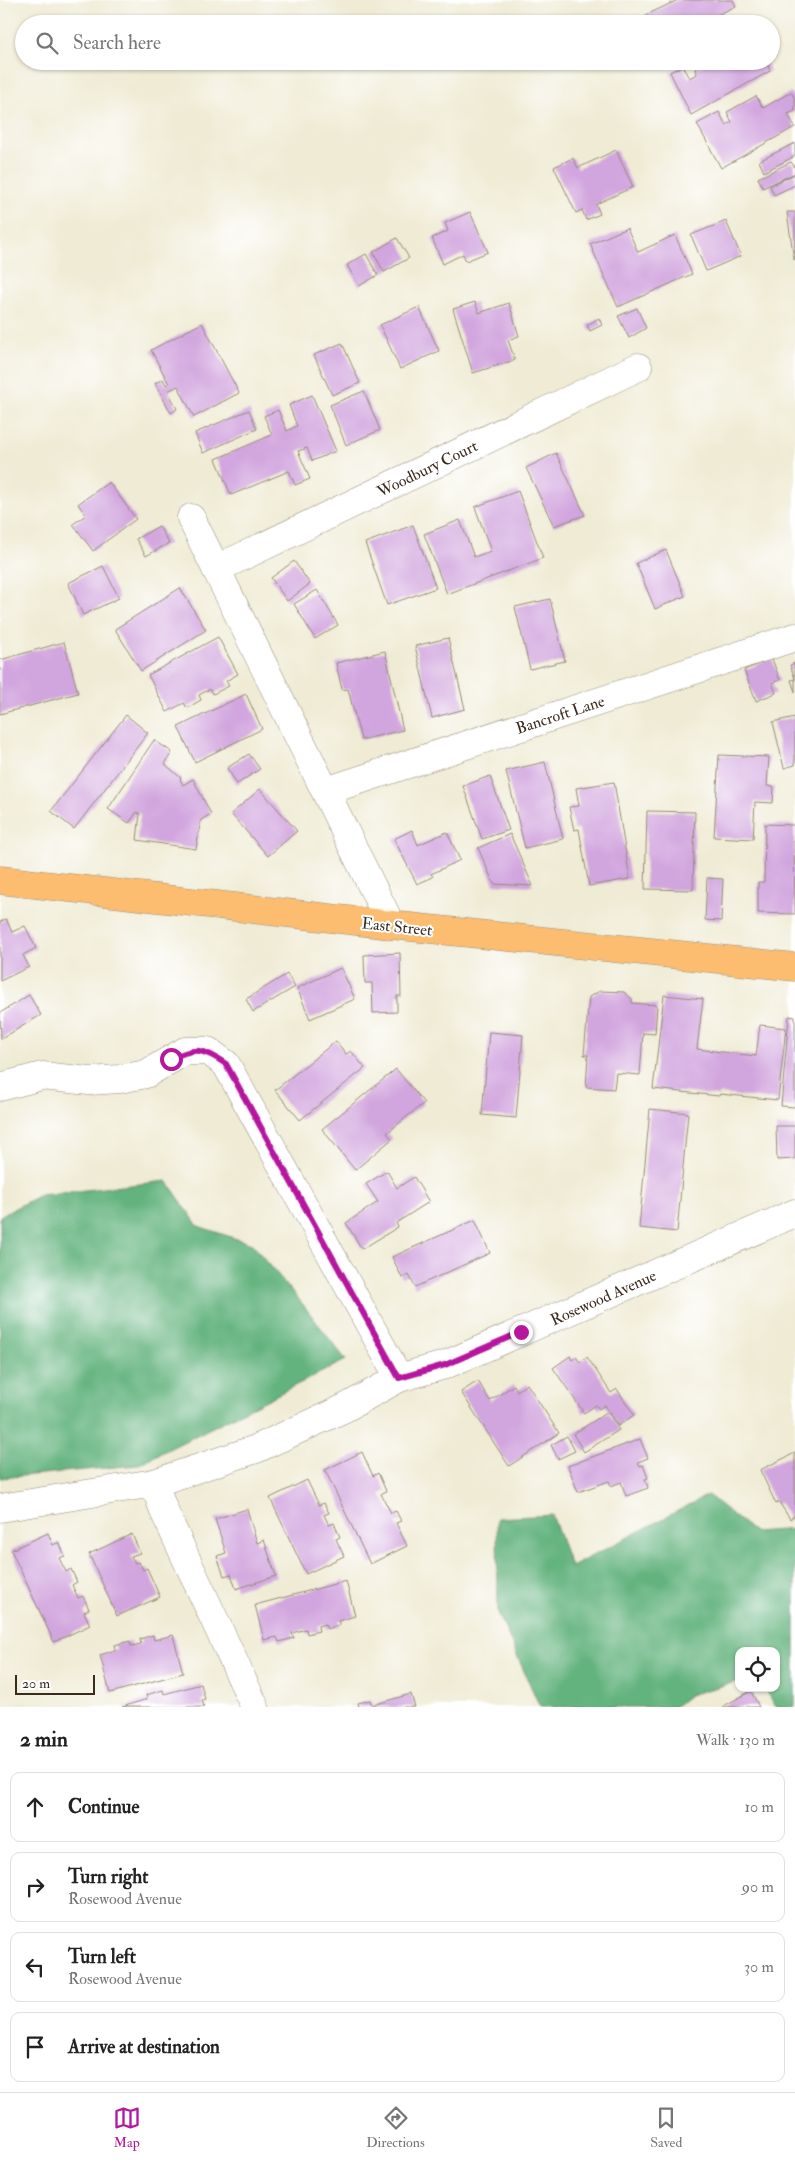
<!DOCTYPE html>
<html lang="en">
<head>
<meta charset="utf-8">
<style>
	body { margin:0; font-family:"IM FELL Double Pica",serif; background:#f2f2f2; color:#222 }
	.controls { position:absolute; right:15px; bottom:15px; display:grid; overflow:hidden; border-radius:10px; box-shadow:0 1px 4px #0004 }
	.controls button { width:45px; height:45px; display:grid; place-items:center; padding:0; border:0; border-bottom:1px solid #e0e0e0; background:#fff; color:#222; font:25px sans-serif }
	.scale { position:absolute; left:15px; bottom:12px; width:80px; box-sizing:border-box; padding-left:5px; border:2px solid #3b2a1e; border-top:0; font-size:14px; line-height:18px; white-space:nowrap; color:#3b2a1e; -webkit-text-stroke:4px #fff; paint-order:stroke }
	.stop { position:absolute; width:15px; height:15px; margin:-11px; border:4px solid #b5179e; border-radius:50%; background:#fff }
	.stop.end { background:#b5179e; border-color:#fff; box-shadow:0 1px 5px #0008 }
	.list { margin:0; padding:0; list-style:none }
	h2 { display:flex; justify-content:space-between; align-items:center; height:65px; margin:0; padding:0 20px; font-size:21px }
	h2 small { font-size:16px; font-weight:400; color:#767676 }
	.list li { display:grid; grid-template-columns:32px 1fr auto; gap:15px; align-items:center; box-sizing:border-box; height:70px; margin:0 10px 10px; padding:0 10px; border:1px solid #e0e0e0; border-radius:10px }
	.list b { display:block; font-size:19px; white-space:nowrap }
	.list p { margin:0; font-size:16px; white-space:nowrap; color:#767676 }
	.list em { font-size:16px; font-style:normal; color:#767676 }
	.icon { flex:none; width:28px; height:28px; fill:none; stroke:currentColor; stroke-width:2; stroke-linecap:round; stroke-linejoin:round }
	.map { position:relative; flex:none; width:795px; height:1707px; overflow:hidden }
	.search { position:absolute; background:#fff; box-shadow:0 1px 4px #0004; left:15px; right:15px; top:15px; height:55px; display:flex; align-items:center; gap:12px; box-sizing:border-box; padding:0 18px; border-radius:28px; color:#767676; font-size:19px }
	.sheet { height:385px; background:#fff }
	nav { display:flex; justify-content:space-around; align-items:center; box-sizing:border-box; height:70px; border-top:1px solid #e0e0e0; background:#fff; font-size:14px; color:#767676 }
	nav a { display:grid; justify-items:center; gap:2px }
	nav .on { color:#b5179e }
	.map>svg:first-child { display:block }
	.forest { fill:#64b37e; stroke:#506e4e }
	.building { fill:#d1a5de }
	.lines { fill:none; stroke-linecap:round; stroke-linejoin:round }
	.minor-casing { stroke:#958a79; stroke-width:29 }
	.major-casing { stroke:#958a79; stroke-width:29 }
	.minor { stroke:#fff; stroke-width:28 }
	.major { stroke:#fcbd6f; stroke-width:28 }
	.route { stroke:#b5179e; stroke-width:6 }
	.labels { text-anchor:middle; stroke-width:4; stroke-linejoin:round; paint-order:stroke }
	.street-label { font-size:16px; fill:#3b2a1e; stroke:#fff }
</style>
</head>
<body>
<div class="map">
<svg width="795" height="1707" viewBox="0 0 795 1707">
	<rect width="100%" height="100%" fill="#fff"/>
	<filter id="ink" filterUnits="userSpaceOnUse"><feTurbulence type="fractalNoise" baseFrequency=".02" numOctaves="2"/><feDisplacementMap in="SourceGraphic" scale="10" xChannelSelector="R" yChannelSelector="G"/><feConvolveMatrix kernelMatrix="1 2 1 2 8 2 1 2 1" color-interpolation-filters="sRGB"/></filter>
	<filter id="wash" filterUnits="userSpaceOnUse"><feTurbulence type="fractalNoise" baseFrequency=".0096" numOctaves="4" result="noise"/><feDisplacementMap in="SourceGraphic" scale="20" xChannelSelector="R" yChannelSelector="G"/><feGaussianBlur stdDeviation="1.12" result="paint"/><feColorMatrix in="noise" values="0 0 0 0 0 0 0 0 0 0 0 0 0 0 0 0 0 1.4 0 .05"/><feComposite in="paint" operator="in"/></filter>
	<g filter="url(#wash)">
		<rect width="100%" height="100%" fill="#efebd4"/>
		<!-- forest -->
		<g class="forest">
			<polygon points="167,1181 198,1226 252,1244 301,1302 346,1360 137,1465 0,1478 0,1216 40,1195"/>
			<polygon points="708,1495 754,1532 795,1529 795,1707 776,1707 765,1688 776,1688 776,1651 739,1651 739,1681 689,1695 674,1707 540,1707 498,1613 497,1518 552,1515 571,1567"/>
		</g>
		<g id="blocks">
			<!-- building -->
			<g class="building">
				<polygon points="678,0 733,0 736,6 713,17 716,24 650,24 646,15"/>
				<polygon points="711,61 766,61 770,71 691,115 670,72 682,66 689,78 697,74 695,69"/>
				<polygon points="791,92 795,99 795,111 788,114 795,127 721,168 697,124 719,112 726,125 732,122 727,112 756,96 763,108"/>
				<polygon points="795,143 795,156 764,172 759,161"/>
				<polygon points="616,150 633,187 596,204 600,214 586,220 582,210 576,213 554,167 573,158 578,168"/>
				<polygon points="791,162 795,167 795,173 763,188 758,178"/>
				<polygon points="795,174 795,185 774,195 770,186"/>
				<polygon points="470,212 488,252 466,261 463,254 443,264 432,238 448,231 445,223"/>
				<polygon points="787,212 795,212 795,259 794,260"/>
				<polygon points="726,221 741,256 706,271 691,235"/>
				<polygon points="627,228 638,252 675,235 692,274 618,307 590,244"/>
				<polygon points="397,238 409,258 384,272 373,252"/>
				<polygon points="366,254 378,275 359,286 347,265"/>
				<polygon points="475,302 479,313 509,303 519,336 508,340 515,360 473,373 453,309"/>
				<polygon points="419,307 439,351 400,369 380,325"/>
				<polygon points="637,308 646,328 629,338 618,316"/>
				<polygon points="599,318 602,325 590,331 587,325"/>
				<polygon points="202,323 239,393 194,417 178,386 168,391 177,409 171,413 155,383 163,379 166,385 169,384 151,350"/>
				<polygon points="342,343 360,383 332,395 314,355"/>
				<polygon points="364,391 380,430 346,445 330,405"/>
				<polygon points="312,395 336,451 312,461 307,448 298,451 310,479 295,485 289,471 231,495 216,459 272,435 264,416 278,410 287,431 297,426 289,405"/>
				<polygon points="249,410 257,429 203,453 195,433"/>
				<polygon points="556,453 585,515 554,526 526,468"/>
				<polygon points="109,482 136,519 93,551 73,524 86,515 78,504"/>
				<polygon points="518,491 543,558 447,594 424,534 460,520 474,557 491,551 475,507"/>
				<polygon points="413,525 436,588 387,605 365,543"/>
				<polygon points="159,526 169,543 146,556 136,539"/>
				<polygon points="666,550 685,596 655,609 636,563"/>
				<polygon points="294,561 310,584 287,601 271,578"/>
				<polygon points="103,566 119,598 83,615 68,583"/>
				<polygon points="180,588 206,630 141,671 115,629"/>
				<polygon points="317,590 338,625 315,639 294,604"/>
				<polygon points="550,599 565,661 530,669 515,607"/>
				<polygon points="218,637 238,674 226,681 229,686 213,694 210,689 199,695 201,700 187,708 184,703 167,712 148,675"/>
				<polygon points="448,638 465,709 432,718 415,646"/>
				<polygon points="64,642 78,693 0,714 0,660"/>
				<polygon points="385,651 403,730 361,740 348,689 342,690 336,663"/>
				<polygon points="772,659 780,680 772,683 776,693 756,701 744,670"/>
				<polygon points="795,663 795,692 791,680 795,679 790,665"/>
				<polygon points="246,694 262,729 195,762 178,727"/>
				<polygon points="126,715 148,733 74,829 51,811"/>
				<polygon points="795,717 795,765 784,768 773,722"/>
				<polygon points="154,740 172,752 165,764 181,778 180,779 183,785 193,779 211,814 201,820 196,849 137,840 140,814 137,812 129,823 108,809"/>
				<polygon points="249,754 260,769 237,784 227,768"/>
				<polygon points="719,755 769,757 767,786 774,787 773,803 755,802 753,839 714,837"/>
				<polygon points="545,762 563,839 525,848 506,771"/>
				<polygon points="490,776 509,830 482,839 463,786"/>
				<polygon points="614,782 630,879 589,886 579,829 574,830 569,807 579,806 576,788"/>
				<polygon points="260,789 297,831 268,856 231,814"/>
				<polygon points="647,811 695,812 693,890 645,889"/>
				<polygon points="765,824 794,825 795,914 758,913 758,882 764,882"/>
				<polygon points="412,830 418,845 447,832 460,860 431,874 433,877 417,884 394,839"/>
				<polygon points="510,834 533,886 494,884 478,848"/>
				<polygon points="707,878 723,879 721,921 705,920"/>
				<polygon points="6,919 12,932 25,926 36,948 23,955 29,967 0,981 0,922"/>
				<polygon points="400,953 401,996 397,996 397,1012 373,1013 372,983 365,983 364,955"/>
				<polygon points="341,968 355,999 310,1019 297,988"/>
				<polygon points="287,974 295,987 253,1012 246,999"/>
				<polygon points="600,991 624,992 632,999 632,1003 657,1005 655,1034 643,1033 640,1075 616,1073 614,1089 586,1087 588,1055 584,1055 589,997"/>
				<polygon points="29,995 41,1015 1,1039 0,1013"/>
				<polygon points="664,995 703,999 697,1049 756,1056 760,1025 786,1028 778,1100 720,1094 719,1096 653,1089"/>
				<polygon points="789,1016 795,1017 795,1107 781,1106"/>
				<polygon points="489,1032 523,1035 516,1118 482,1115"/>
				<polygon points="336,1041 346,1054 351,1051 365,1068 300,1120 275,1090"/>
				<polygon points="396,1069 424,1103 387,1133 392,1139 355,1170 322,1129"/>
				<polygon points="650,1109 688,1113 677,1232 639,1228"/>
				<polygon points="776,1126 795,1126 795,1159 777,1160"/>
				<polygon points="387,1171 397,1188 414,1177 429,1202 396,1223 398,1227 362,1249 346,1223 378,1202 366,1184"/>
				<polygon points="475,1220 490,1253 415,1287 409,1275 402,1278 392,1257"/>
				<polygon points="570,1356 572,1360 576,1357 580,1362 587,1357 611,1393 617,1389 634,1415 618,1426 605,1405 599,1409 596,1405 584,1413 553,1368"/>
				<polygon points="478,1381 490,1401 514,1385 517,1391 527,1384 559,1433 509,1466 461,1392"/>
				<polygon points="608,1412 619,1430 584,1452 573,1434"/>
				<polygon points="567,1436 575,1451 558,1459 551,1445"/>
				<polygon points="640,1439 648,1458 638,1462 640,1466 643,1465 648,1478 645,1479 648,1488 626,1496 621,1482 611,1486 609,1481 578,1492 568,1466"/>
				<polygon points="362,1452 373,1476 378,1473 386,1491 381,1494 391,1513 396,1511 401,1521 396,1523 407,1546 370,1564 325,1470"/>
				<polygon points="795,1453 795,1515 790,1519 779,1502 776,1504 760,1470"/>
				<polygon points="307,1480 319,1505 324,1503 329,1513 324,1515 329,1525 334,1523 340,1537 336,1539 344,1556 306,1574 270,1498"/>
				<polygon points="247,1509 257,1543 264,1540 276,1576 236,1589 231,1574 224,1576 217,1556 226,1553 215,1519"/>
				<polygon points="48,1533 53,1545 59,1542 65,1556 59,1558 66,1572 71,1569 77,1582 72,1585 78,1598 83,1596 89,1609 84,1612 90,1625 54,1642 11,1550"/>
				<polygon points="132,1534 140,1553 131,1556 135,1563 139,1562 143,1570 147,1568 160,1597 117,1616 89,1554"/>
				<polygon points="346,1581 355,1616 338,1621 340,1625 327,1629 325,1624 318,1626 319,1631 307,1634 306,1629 292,1633 294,1638 279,1642 277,1637 264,1640 255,1605"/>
				<polygon points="153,1635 154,1640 173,1635 183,1673 110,1693 100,1655 116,1650 115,1645 130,1641 131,1646 141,1644 140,1639"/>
				<polygon points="201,1684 205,1699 202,1700 204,1707 122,1707 147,1699 146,1695 163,1690 164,1694"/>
				<polygon points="751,1691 759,1707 722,1707"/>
				<polygon points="411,1694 415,1707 359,1707 358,1703 370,1700 372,1705"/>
			</g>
		</g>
	</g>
	<g filter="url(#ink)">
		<use href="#blocks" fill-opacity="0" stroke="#958a79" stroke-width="1"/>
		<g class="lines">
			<!-- minor casing -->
			<g class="minor-casing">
				<g id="minor">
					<polyline points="191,518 391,925"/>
					<polyline points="216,569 638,367"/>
					<polyline points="326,791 795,637"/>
					<polyline points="0,1087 42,1076 89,1081 120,1079 146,1074 185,1051 208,1051 226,1064 399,1378"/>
					<polyline points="154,1483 164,1511 255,1707"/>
					<polyline points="0,1508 154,1483 256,1449 345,1408 399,1378 445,1365 795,1213"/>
				</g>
			</g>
			<!-- major casing -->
			<g class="major-casing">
				<polyline id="major" points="0,880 391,925 795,967"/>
			</g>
			<!-- minor -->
			<use href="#minor" class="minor"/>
			<!-- major -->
			<use href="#major" class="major"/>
		</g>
	</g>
	<g class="lines" filter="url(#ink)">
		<!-- route -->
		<path class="route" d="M171 1059C195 1046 204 1049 226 1064L399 1378 445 1365 521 1332"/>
	</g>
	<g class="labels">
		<!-- street labels -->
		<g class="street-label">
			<text transform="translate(427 468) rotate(-26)" y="6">Woodbury Court</text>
			<text transform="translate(560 714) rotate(-18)" y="6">Bancroft Lane</text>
			<text transform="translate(397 926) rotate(6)" y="6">East Street</text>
			<text transform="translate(603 1297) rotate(-24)" y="6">Rosewood Avenue</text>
		</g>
	</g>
</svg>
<div class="controls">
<button><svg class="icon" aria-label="locate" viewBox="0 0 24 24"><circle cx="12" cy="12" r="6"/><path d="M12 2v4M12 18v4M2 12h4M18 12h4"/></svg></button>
</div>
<div class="scale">20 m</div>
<div class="stop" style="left:171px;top:1059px"></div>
<div class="stop end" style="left:521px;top:1332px"></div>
<div class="search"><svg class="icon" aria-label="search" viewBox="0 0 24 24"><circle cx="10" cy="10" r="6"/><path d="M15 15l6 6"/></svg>Search here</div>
</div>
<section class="sheet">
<h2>2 min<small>Walk · 130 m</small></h2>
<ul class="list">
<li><svg class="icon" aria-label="ahead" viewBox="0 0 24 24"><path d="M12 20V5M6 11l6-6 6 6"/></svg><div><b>Continue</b></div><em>10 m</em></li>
<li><svg class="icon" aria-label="right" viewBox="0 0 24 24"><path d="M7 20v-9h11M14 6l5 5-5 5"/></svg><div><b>Turn right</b><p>Rosewood Avenue</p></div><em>90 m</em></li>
<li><svg class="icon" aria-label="left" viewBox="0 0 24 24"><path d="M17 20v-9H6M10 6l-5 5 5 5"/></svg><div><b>Turn left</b><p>Rosewood Avenue</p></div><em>30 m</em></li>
<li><svg class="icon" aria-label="arrive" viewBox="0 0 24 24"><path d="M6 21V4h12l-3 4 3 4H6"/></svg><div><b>Arrive at destination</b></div></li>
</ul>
</section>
<nav>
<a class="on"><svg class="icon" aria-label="map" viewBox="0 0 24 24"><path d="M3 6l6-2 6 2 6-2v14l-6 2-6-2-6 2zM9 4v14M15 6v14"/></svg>Map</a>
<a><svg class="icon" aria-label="directions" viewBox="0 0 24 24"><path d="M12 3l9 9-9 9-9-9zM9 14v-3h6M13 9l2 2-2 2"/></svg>Directions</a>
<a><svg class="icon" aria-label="saved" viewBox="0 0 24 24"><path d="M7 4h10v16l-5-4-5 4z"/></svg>Saved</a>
</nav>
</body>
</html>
